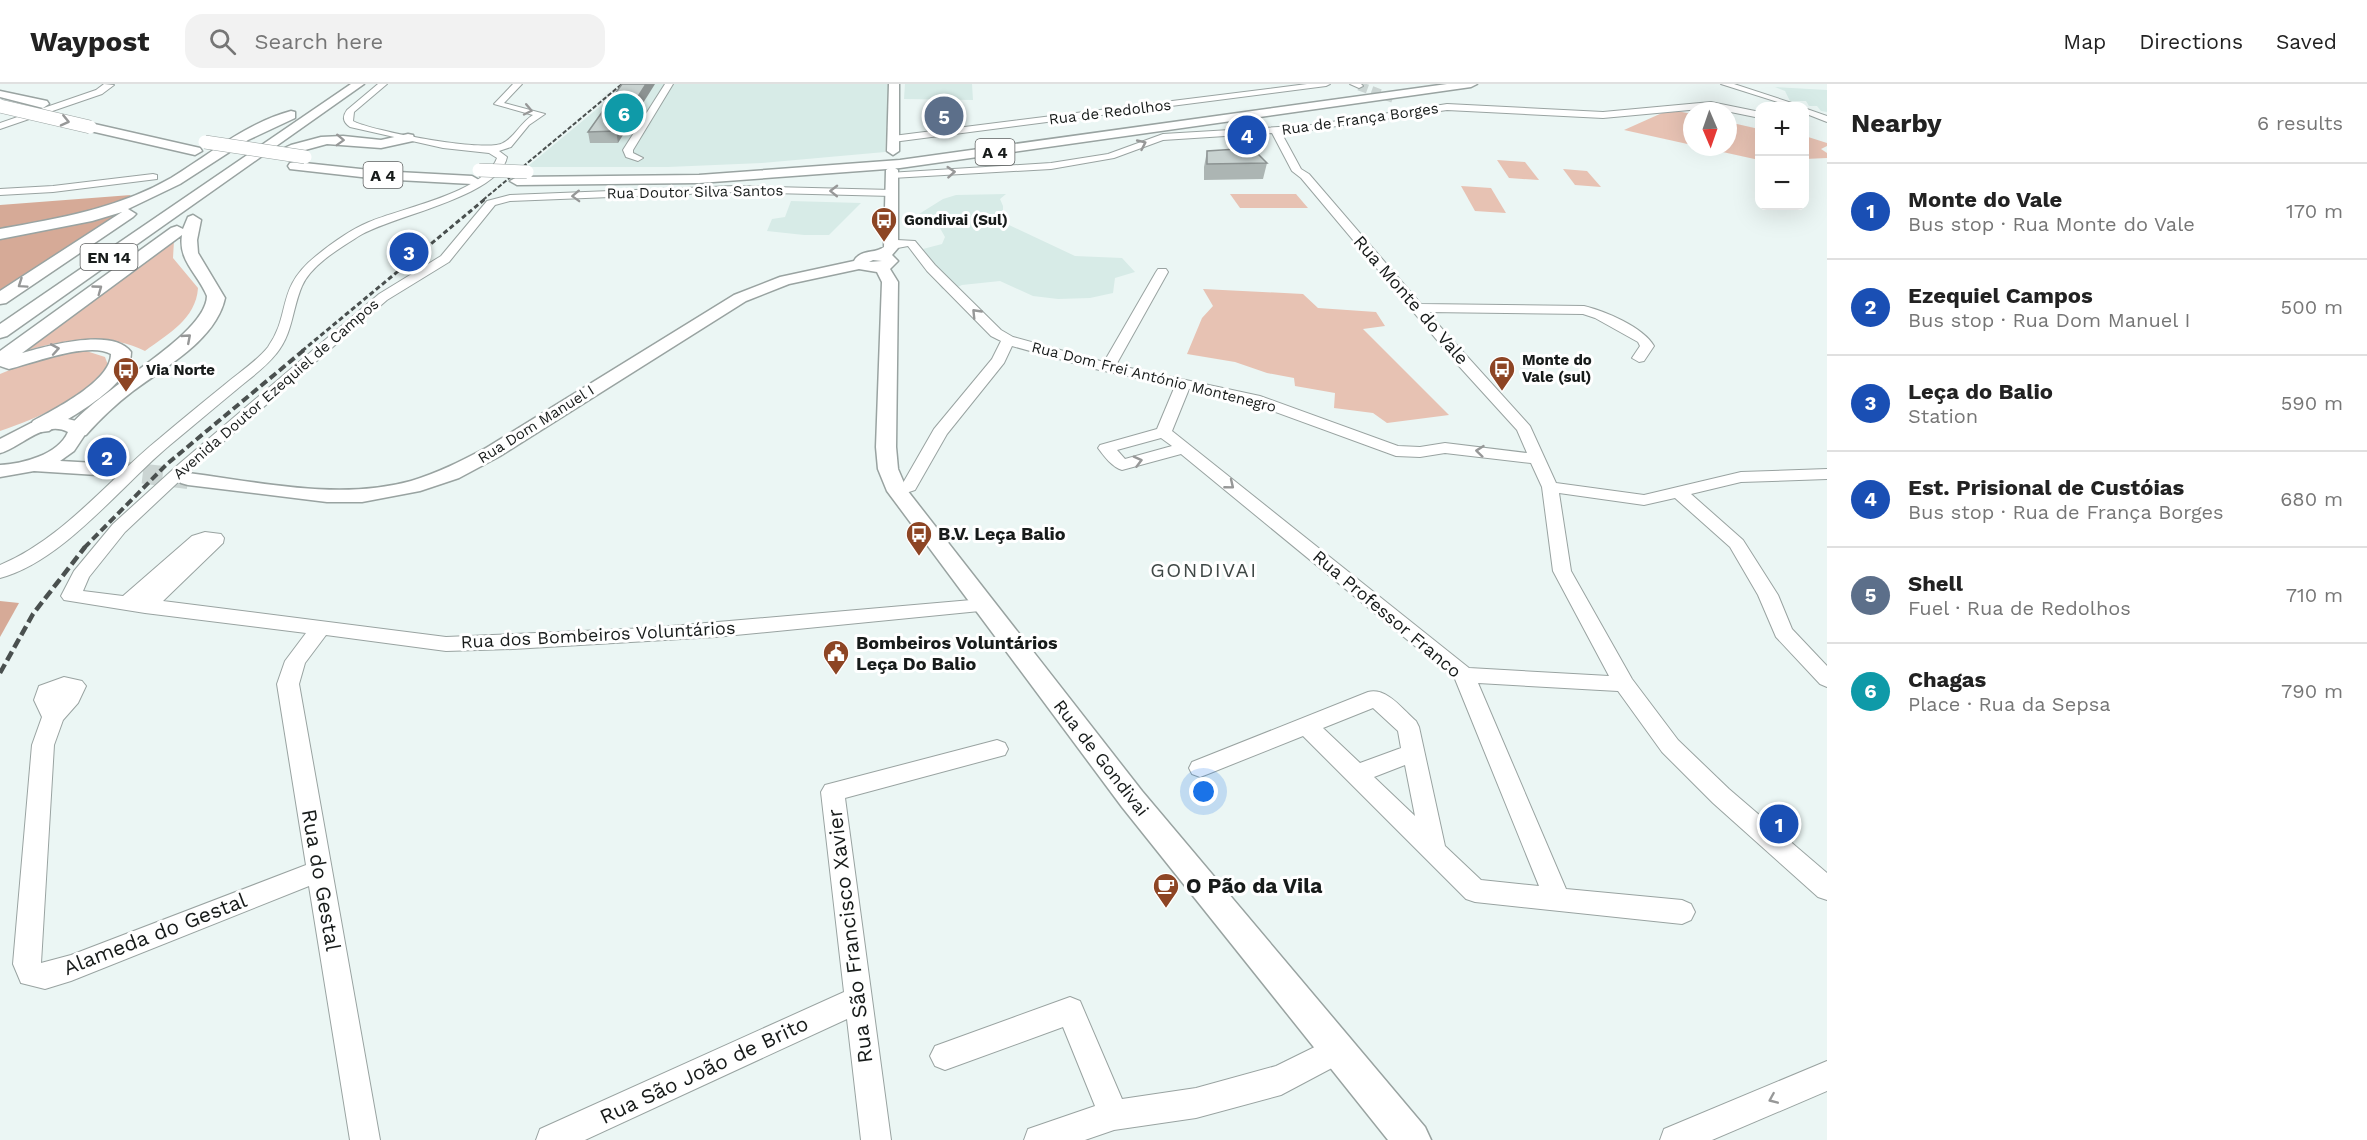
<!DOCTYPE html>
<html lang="en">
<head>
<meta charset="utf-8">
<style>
	body { margin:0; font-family:"Work Sans",sans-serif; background:#f2f2f2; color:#222 }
	.controls { position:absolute; right:18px; top:18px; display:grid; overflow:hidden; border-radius:12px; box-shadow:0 6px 24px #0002 }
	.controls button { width:54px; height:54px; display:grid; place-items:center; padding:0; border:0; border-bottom:2px solid #e0e0e0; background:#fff; color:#222; font:30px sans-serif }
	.compass { position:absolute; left:1683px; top:18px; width:54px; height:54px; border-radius:50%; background:#fff; box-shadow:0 6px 24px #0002; rotate:178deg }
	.you { position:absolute; left:1204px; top:708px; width:21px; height:21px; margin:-15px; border:4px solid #fff; border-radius:50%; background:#1a73e8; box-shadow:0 0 0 9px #1a73e833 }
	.badge { display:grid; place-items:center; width:39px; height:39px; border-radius:50%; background:#ea580c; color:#fff; font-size:20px; font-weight:700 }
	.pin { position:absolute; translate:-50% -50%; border:3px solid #fff; box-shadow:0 2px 6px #0006 }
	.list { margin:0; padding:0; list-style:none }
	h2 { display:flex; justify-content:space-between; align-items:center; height:78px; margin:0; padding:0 24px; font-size:26px }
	h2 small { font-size:20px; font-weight:400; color:#767676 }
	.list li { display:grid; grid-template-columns:39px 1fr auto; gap:18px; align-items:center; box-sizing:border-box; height:96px; padding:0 24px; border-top:2px solid #e0e0e0 }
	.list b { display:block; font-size:22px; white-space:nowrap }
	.list p { margin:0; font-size:20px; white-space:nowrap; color:#767676 }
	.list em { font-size:20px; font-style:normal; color:#767676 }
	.icon { flex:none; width:33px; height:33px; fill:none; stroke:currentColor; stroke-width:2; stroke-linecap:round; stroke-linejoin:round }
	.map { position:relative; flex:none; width:1827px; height:1056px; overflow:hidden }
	header { display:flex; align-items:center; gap:36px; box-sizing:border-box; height:84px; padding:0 30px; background:#fff; border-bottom:2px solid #e0e0e0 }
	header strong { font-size:28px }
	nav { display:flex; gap:33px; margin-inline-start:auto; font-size:21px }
	.search { width:420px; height:54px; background:#f2f2f2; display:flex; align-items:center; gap:15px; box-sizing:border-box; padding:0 21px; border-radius:18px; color:#767676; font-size:22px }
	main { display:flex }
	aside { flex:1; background:#fff }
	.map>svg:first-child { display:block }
	.built { fill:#d7ebe7 }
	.green { fill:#e7c2b3 }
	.forest { fill:#d6aa97 }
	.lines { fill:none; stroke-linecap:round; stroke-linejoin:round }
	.minor-tunnel { stroke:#cbd5d3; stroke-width:9; stroke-dasharray:9 4.5; stroke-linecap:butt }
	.major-tunnel { stroke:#cbd5d3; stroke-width:20; stroke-dasharray:20 10; stroke-linecap:butt }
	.minor-casing { stroke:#99a3a1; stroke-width:2 }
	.major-casing { stroke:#99a3a1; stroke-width:3 }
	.highway-casing { stroke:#99a3a1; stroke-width:3 }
	.minor { fill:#fff; fill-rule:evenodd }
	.major { fill:#fff; fill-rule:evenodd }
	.highway { fill:#fff; fill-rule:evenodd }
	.rail-far3 { stroke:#4a504f; stroke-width:2; stroke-dasharray:4.5 2; stroke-linecap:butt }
	.rail-far2 { stroke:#4a504f; stroke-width:3; stroke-dasharray:5 3; stroke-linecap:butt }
	.rail-far1 { stroke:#4a504f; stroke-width:4; stroke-dasharray:8 4; stroke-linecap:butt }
	.rail { stroke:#4a504f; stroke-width:4.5; stroke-dasharray:10 4.5; stroke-linecap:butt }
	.highway-bridge-casing { stroke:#99a3a1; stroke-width:14; stroke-linecap:butt }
	.highway-bridge { stroke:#fff; stroke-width:13 }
	.wall { fill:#acb5b3 }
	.shaded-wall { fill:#8c9392 }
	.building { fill:#c8d2d0; stroke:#8c9392; stroke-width:1.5 }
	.oneway { stroke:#979898 }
	.labels { text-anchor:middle; stroke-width:6; stroke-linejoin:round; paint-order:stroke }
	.far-street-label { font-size:15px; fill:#171b1a; stroke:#fff }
	.far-poi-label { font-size:15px; font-weight:bold; fill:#171b1a; stroke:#fff; text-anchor:start }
	.shield { fill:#fff; stroke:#5d5f5f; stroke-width:1.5 }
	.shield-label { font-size:16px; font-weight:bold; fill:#171b1a }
	.street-label { font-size:18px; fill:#171b1a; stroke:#fff }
	.poi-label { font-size:18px; font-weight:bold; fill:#171b1a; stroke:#fff; text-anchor:start }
	.neighbourhood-label { font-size:20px; letter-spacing:1.5px; fill:#3f4846; stroke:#fff }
	.near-street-label { font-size:21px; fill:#171b1a; stroke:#fff }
	.near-poi-label { font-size:21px; font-weight:bold; fill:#171b1a; stroke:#fff; text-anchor:start }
</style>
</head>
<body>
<header>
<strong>Waypost</strong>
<div class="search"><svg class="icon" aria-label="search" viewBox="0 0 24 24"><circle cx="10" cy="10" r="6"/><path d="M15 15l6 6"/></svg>Search here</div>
<nav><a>Map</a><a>Directions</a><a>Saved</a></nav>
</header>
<main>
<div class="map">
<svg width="1827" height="1056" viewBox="0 0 1827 1056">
	<rect width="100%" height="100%" fill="#ebf6f4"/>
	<!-- built -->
	<g class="built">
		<polygon points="627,0 889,0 885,68 762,79 668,83 527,83"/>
		<polygon points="905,0 972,0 973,16 904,15"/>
		<polygon points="1775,3 1827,6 1827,28 1821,27 1817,22 1809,22 1806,17 1790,17 1785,7"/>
		<polygon points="1006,110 1000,115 1003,122 1003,131 1009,141 1075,172 1122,174 1135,188 1115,194 1113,209 1090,214 1058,215 1033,212 1000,197 962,201 951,206 942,205 925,180 927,170 923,165 942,160 945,153 932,130 919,130 943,115 956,111"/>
		<polygon points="791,117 861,119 829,151 804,151 767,147 772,135 785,133"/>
	</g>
	<!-- green -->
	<g class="green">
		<polygon points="1677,27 1692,30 1692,61 1624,46 1662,29"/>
		<polygon points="1728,38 1759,45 1759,76 1700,63 1728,63"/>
		<polygon points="1805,52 1827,59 1827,62 1821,65 1827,69 1827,74 1805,75"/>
		<polygon points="1497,76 1525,78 1539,96 1509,94"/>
		<polygon points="1563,85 1587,87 1601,103 1575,101"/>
		<polygon points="1461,102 1491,104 1506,129 1475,127"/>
		<polygon points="1230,110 1296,110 1308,124 1240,124"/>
		<path d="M174 156 173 174 198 204C196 235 168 250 145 267 102 246 60 257 16 269Z"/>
		<polygon points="1203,205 1303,210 1318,224 1376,228 1385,242 1363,245 1449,331 1387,339 1373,329 1334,324 1335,309 1295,302 1294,294 1267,289 1235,278 1187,270 1202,234 1213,222"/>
		<path d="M83 266 105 273 108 281C84 315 38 334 0 347V290L46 271Z"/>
	</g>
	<!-- forest -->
	<g class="forest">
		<polygon points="131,111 103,130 134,122 0,207 0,121"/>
		<polygon points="0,517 19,519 0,553"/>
	</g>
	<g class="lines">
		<!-- minor-tunnel -->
		<polyline class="minor-tunnel" points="1359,2 1395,15"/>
		<!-- major-tunnel -->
		<polyline class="major-tunnel" points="113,386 188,395"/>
		<!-- minor casing -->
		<g class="minor-casing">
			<g id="minor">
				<polygon points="104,0 114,1 102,10 0,45 0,39 96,6"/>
				<path d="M378 0H387L354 28 353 37C371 47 486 69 503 59 514 54 521 38 533 31L494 20 513 0H522L504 19 545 30 529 41 511 63 499 67 507 73C499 113 391 132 359 152 340 164 311 181 302 202 292 225 293 250 276 270 265 284 250 294 236 306 214 324 192 343 170 361 121 402 62 478 0 494V481C63 455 108 396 160 354 181 336 202 319 223 302 238 289 256 278 268 263 292 229 275 205 316 172 332 159 350 146 369 138 401 124 484 109 497 74L489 69 443 64 350 43C343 38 342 33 347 26Z"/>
				<polygon points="665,0 673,0 633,66 633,69 643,74 638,77 626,73 623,66"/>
				<polygon points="1307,0 1330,0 1326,2 893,58 888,55 893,52"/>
				<polygon points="1350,0 1361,0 1363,2 1359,4"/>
				<polygon points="1721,0 1734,0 1801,22 1790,22"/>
				<path d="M1711 18 1760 28V34L1711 24 1603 34 1447 26 1282 50 1301 85 1309 90 1421 220 1584 222C1605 227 1643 243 1654 262L1644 277 1639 278 1632 274 1640 262 1638 258 1595 234 1583 230 1427 228 1530 342 1556 399 1644 411 1741 388 1827 385V395L1741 398 1691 410 1743 456 1778 511 1792 545 1827 582V603L1820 600 1776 553 1758 511 1730 463 1675 414 1644 421 1559 409 1571 487 1632 595 1678 656 1729 705 1827 789V816L1818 813 1713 719 1662 668 1618 607 1478 599 1566 805 1682 816 1691 820 1695 828 1691 836 1682 840 1475 818 1466 815 1303 652 1208 690 1200 693 1192 690 1189 684 1192 678 1368 608C1387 603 1403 626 1416 637L1419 643 1445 762 1481 796 1539 802 1455 595 1181 370 1122 386C1112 383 1104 372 1098 364L1100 361 1157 345 1175 302 1095 285 1012 262 1004 279 947 350 915 406 897 412 891 411 889 407 891 403 903 399 934 345 992 275 1001 257 991 252 927 187 908 162 887 166V162L897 156 915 157 935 181 1001 246 1013 253 1104 278 1156 188 1158 185H1166L1168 188 1116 281 1260 312 1398 362 1420 363 1445 359 1527 369 1517 346 1457 280 1301 94 1292 87 1272 49 1163 56 1114 74 1051 85 892 94 887 91 888 89 1051 79 1108 70 1163 50 1312 41 1447 20 1603 28ZM1189 305 1251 319 1396 372 1420 373 1445 369 1531 379 1542 403 1553 487 1609 592 1469 584 1172 347ZM1161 354 1172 362 1125 375 1117 366ZM1373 624 1398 647 1401 664 1360 679 1323 644ZM1405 681 1415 732 1374 693Z"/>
				<polygon points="1804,24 1827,32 1827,38 1804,29"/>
				<polygon points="153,90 157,91 157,95 53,108 0,111 0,105 53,102"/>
				<polygon points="736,102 892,106 897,109 892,112 736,108 510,117 495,121 449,178 387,216 191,386 125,448 89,493 83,507 123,512 192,452 205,448 221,450 224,454 223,459 163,517 446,553 648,544 983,515 990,516 993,521 990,526 715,553 513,565 446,567 326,551 305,579 299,600 380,1056 350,1056 309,802 71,897 45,905 21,899 13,880 32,661 42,633 34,616 39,602 64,593 82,597 86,602 78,619 63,636 54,661 41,879 71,871 306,781 277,600 285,577 306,549 145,529 64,516 61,512 74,487 113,440 179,380 379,210 441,172 487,117 510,111"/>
				<polygon points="997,656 1005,659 1008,665 1005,671 845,714 891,1056 861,1056 847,935 585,1056 536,1056 540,1045 844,908 821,708 825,701"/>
				<polygon points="1070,913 1080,917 1122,1015 1196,1004 1276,982 1337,952 1347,956 1351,966 1347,976 1281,1011 1196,1034 1114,1046 1085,1056 1024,1056 1028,1045 1095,1022 1063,943 945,986 935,982 930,972 935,962"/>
				<polygon points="1827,977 1827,1007 1712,1056 1660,1056 1664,1045"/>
			</g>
		</g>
		<!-- major casing -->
		<g class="major-casing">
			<g id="major">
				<polygon points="889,0 899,0 899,67 893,71 887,67"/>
				<path d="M892 82 898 86V164L892 171 898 177 890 185 898 198 896 363 898 385 907 406 1142 707 1425 1043 1431 1056H1388L1122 723 887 407 878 385 876 363 882 198 877 188 859 185 789 200 746 217 500 372 459 394 420 407 362 418H327L188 401 181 399 178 395 181 391 188 389C260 398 339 417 411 397 438 389 461 377 486 364L734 211 780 193 854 177C860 165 875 170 884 163L886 86ZM873 176 882 177 869 178Z"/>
				<path d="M60 333 76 337 88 346 74 367 60 377 113 380 120 382 123 386 120 390 113 392 34 387 0 393V381C22 380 58 371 68 348 45 335 20 364 0 369V355L31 339Z"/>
			</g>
		</g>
		<!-- highway casing -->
		<g class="highway-casing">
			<g id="highway">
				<polygon points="351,0 364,0 7,252 0,254 0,240"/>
				<polygon points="1447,0 1477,0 1471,3 900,84 699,99 517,101 510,97 517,93 699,91 900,76"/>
				<polygon points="0,7 47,17 49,20 43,24 0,13"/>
				<path d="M291 27 295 28V34L248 56 180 100 128 125 136 130 133 133 6 219 0 220V207L122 128 92 137 0 155V145C60 134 117 125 171 94 209 71 246 39 291 27Z"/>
				<polygon points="90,39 200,64 202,67 195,71 86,46 84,43"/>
				<polygon points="408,50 413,51 414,54 413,57 381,64 327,60 283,72 276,68 291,61 321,53 343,52 381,56"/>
				<polygon points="295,78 379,87 472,92 479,96 472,100 379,95 290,85 288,82 290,79"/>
				<path d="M193 131 201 136 197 156 198 169 225 214C216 256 165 283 133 307 116 320 100 335 86 351L78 352 70 351 67 346C94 307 206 253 207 212 198 190 178 177 182 151L22 269C47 262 113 243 131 268 131 302 75 330 49 347L41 348 33 347 30 342 33 337C55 325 111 297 111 270 89 257 33 279 9 285L0 282V267L171 144 177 142 183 145 188 133Z"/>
			</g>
		</g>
		<!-- minor -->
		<use href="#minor" class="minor"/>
		<!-- major -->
		<use href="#major" class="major"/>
		<!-- highway -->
		<use href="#highway" class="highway"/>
		<!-- rail-far3 -->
		<polyline class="rail-far3" points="483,116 622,0"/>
		<!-- rail-far2 -->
		<polyline class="rail-far2" points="302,267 485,115"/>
		<!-- rail-far1 -->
		<polyline class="rail-far1" points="84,464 167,380 304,266"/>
		<!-- rail -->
		<polyline class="rail" points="0,589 33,530 85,463"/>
		<!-- highway-bridge casing -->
		<g class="highway-bridge-casing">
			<g id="highway-bridge">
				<polyline points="0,22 90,43"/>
				<polyline points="205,58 305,73"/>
				<polyline points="479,86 527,88"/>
			</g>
		</g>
		<!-- highway-bridge -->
		<use href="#highway-bridge" class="highway-bridge"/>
	</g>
	<!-- wall -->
	<g class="wall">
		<polygon points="622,0 618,59 590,59 588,48"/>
		<polygon points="1207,67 1267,79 1263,95 1204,96 1204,83"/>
	</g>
	<!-- shaded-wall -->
	<polygon class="shaded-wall" points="646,0 655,0 618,59 616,47"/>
	<!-- building -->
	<g class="building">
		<polygon points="622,0 646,0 616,47 588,48"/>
		<polygon points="1252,64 1267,79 1207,80 1207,67"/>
	</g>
	<!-- one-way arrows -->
	<defs><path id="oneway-chevron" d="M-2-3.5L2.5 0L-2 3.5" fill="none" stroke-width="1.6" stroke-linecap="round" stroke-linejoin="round" transform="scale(1.5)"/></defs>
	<g class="oneway">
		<use href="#oneway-chevron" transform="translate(528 26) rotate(12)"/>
		<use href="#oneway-chevron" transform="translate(65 37) rotate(13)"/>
		<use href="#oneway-chevron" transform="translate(340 56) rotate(2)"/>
		<use href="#oneway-chevron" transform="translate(1142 60) rotate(-25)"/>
		<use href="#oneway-chevron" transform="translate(951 88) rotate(-4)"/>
		<use href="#oneway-chevron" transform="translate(834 107) rotate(-179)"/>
		<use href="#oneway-chevron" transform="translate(576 112) rotate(178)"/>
		<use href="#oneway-chevron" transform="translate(22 200) rotate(146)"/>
		<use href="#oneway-chevron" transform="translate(98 205) rotate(-36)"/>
		<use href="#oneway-chevron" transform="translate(976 229) rotate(-134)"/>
		<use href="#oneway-chevron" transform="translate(187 254) rotate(-41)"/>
		<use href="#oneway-chevron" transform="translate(55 265) rotate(-10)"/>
		<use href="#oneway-chevron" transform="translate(1480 367) rotate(-174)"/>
		<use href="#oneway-chevron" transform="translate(1138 377) rotate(-15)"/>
		<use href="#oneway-chevron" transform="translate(1230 401) rotate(39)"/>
		<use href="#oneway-chevron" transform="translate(1773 1015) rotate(157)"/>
	</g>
	<!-- icons -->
	<defs>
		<g id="bus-pin" transform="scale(1.35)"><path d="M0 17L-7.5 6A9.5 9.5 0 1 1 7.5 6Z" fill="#8d4524" stroke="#fff"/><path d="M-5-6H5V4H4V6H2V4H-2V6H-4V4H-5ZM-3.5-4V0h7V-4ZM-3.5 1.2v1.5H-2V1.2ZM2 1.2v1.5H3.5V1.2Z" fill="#fff"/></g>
		<g id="civic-pin" transform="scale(1.35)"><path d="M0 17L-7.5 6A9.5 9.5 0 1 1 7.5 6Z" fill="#8d4524" stroke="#fff"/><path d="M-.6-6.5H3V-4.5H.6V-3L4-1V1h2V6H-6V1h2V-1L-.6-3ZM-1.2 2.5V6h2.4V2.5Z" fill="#fff"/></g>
		<g id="cafe-pin" transform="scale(1.35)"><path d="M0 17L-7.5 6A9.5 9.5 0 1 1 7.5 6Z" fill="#8d4524" stroke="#fff"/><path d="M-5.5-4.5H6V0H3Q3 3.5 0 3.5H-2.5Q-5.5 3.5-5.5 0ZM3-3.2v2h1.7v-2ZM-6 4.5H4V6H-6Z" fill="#fff"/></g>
	</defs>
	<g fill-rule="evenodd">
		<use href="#bus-pin" x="884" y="136"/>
		<use href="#bus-pin" x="1502" y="285"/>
		<use href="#bus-pin" x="126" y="286"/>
		<use href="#bus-pin" x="919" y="450"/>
		<use href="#civic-pin" x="836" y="569"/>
		<use href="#cafe-pin" x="1166" y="802"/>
	</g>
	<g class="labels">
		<!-- far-street labels -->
		<g class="far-street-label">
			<text transform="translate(1110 28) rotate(-7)" y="5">Rua de Redolhos</text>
			<text transform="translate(1360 35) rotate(-8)" y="5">Rua de França Borges</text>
			<text transform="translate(695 108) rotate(-1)" y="5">Rua Doutor Silva Santos</text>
			<text transform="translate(1154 293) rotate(14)" y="5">Rua Dom Frei António Montenegro</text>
			<text transform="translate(276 305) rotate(-41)" y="5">Avenida Doutor Ezequiel de Campos</text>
			<text transform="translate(536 340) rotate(-32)" y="5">Rua Dom Manuel I</text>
		</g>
		<!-- far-poi labels -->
		<g class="far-poi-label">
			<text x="904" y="141">Gondivai (Sul)</text>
			<text x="1522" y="281">Monte do<tspan x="1522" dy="17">Vale (sul)</tspan></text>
			<text x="146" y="291">Via Norte</text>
		</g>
		<!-- shield labels -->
		<g class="shield">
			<rect x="975.5" y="55" width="39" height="26" rx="4.5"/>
			<rect x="363.5" y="78" width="39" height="26" rx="4.5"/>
			<rect x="80.5" y="160" width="57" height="26" rx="4.5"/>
		</g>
		<g class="shield-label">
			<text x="995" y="74">A 4</text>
			<text x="383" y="97">A 4</text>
			<text x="109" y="179">EN 14</text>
		</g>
		<!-- street labels -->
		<g class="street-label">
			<text transform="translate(1411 216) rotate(49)" y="6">Rua Monte do Vale</text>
			<text transform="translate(1387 530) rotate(40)" y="6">Rua Professor Franco</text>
			<text transform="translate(598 551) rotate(-3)" y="6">Rua dos Bombeiros Voluntários</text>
			<text transform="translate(1101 674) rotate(52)" y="6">Rua de Gondivai</text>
		</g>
		<!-- poi labels -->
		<g class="poi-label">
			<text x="938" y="456">B.V. Leça Balio</text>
			<text x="856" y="565">Bombeiros Voluntários<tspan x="856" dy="21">Leça Do Balio</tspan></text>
		</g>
		<!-- neighbourhood labels -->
		<g class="neighbourhood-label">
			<text x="1204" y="493">GONDIVAI</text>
		</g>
		<!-- near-street labels -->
		<g class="near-street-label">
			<text transform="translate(321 796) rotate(80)" y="7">Rua do Gestal</text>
			<text transform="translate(155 850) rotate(-21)" y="7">Alameda do Gestal</text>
			<text transform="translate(850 852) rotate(-97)" y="7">Rua São Francisco Xavier</text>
			<text transform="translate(704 986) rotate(-25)" y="7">Rua São João de Brito</text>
		</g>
		<!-- near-poi labels -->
		<g class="near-poi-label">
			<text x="1186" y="809">O Pão da Vila</text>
		</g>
	</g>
</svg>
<div class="controls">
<button>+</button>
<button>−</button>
</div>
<svg class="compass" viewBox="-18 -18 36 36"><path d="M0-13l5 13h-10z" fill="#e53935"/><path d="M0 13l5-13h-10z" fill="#767676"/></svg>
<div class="you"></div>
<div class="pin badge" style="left:1779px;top:740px;background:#1a4fb4">1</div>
<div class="pin badge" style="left:107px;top:373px;background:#1a4fb4">2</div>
<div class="pin badge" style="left:409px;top:168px;background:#1a4fb4">3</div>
<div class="pin badge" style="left:1247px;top:51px;background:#1a4fb4">4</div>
<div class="pin badge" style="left:944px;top:32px;background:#5c6f8a">5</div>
<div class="pin badge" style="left:624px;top:29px;background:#0f9aa8">6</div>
</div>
<aside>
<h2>Nearby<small>6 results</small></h2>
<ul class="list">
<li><span class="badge" style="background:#1a4fb4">1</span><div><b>Monte do Vale</b><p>Bus stop · Rua Monte do Vale</p></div><em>170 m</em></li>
<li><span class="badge" style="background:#1a4fb4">2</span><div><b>Ezequiel Campos</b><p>Bus stop · Rua Dom Manuel I</p></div><em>500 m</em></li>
<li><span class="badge" style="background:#1a4fb4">3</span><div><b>Leça do Balio</b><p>Station</p></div><em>590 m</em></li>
<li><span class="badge" style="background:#1a4fb4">4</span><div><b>Est. Prisional de Custóias</b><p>Bus stop · Rua de França Borges</p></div><em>680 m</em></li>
<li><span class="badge" style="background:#5c6f8a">5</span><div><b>Shell</b><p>Fuel · Rua de Redolhos</p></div><em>710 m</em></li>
<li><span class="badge" style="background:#0f9aa8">6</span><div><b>Chagas</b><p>Place · Rua da Sepsa</p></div><em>790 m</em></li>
</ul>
</aside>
</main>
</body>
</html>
